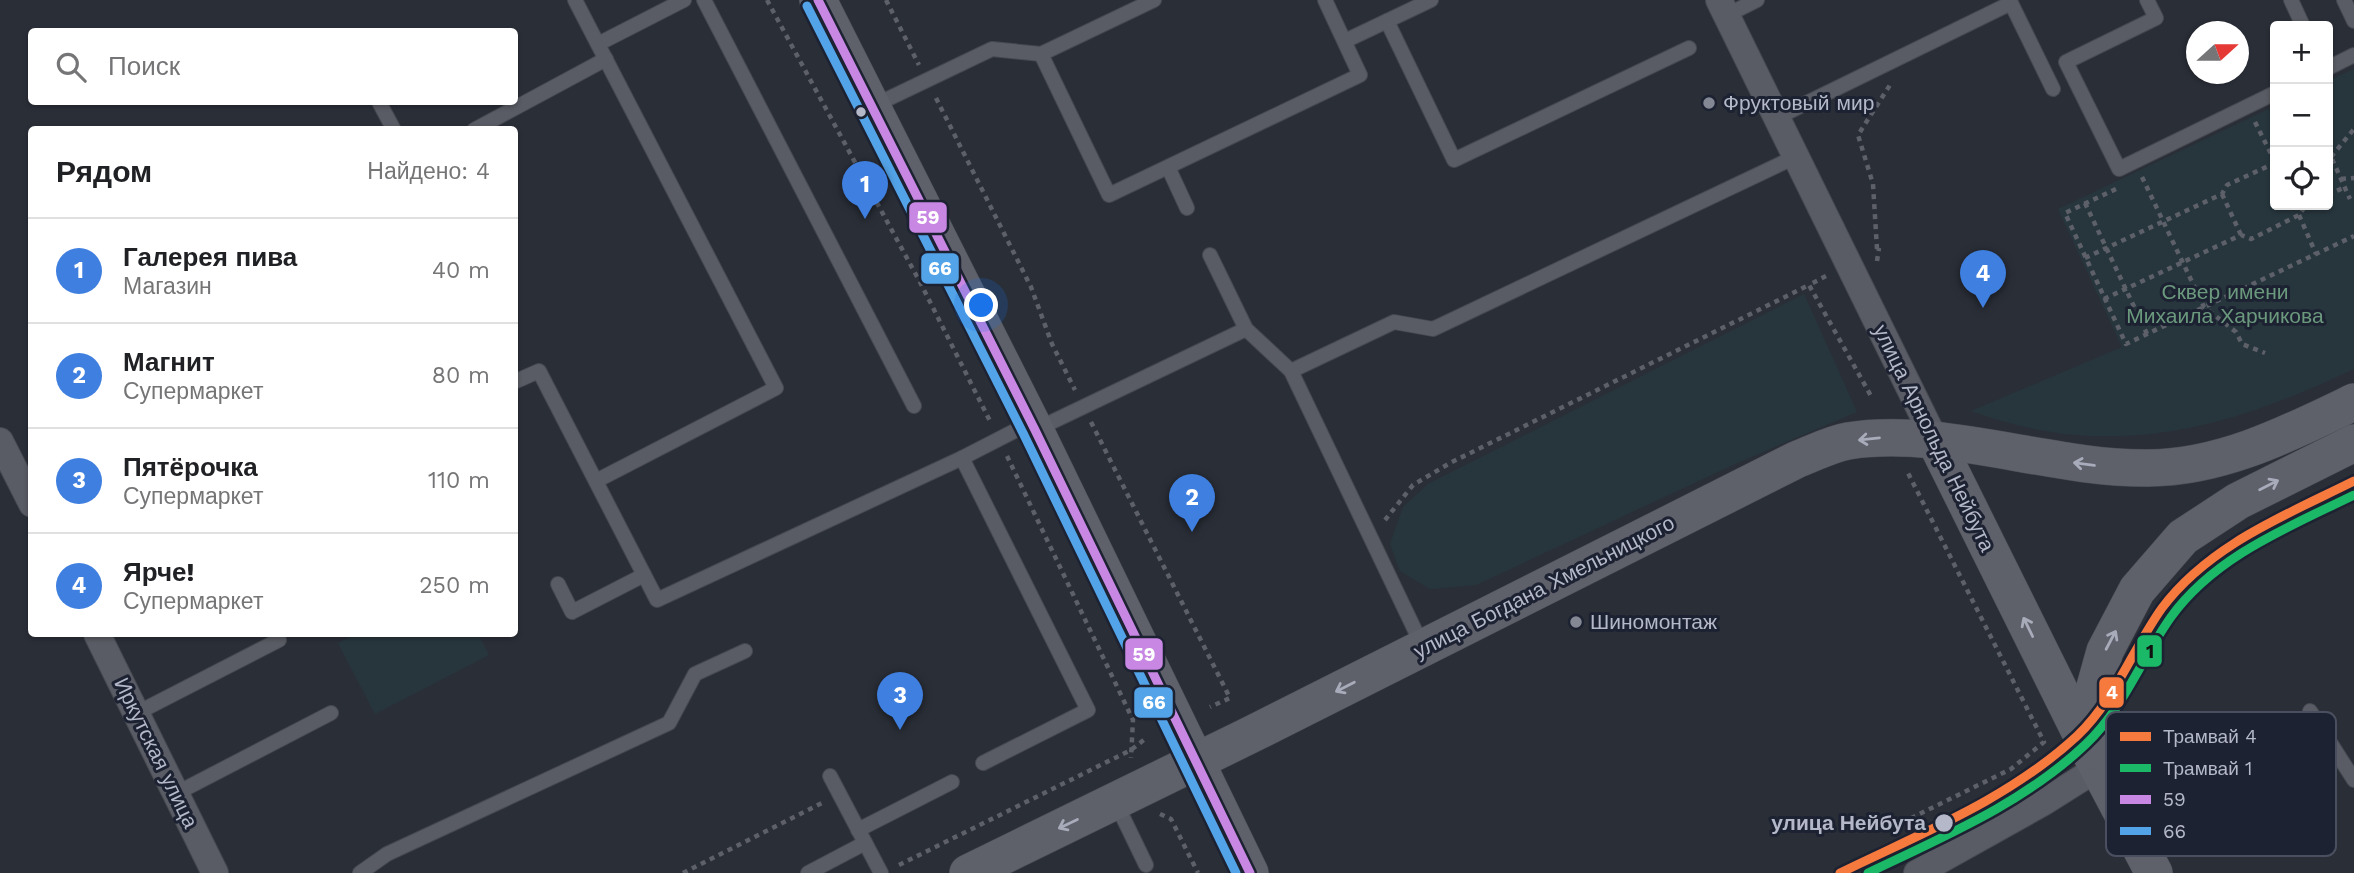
<!DOCTYPE html>
<html lang="ru">
<head>
<meta charset="utf-8">
<style>
	body { margin:0; font-family:"Work Sans",sans-serif; background:#f6f6f6; color:#202124 }
	.controls { position:absolute; right:21px; top:21px; display:grid; overflow:hidden; border-radius:7px; box-shadow:0 2px 5px #0004 }
	.controls button { width:63px; height:63px; display:grid; place-items:center; padding:0; border:0; border-bottom:2px solid #e0e0e0; background:#fff; color:#202124; font:35px sans-serif }
	.compass { position:absolute; left:2186px; top:21px; width:63px; height:63px; border-radius:50%; background:#fff; box-shadow:0 2px 5px #0004; rotate:69deg }
	.you { position:absolute; left:982px; top:306px; width:24px; height:24px; margin:-18px; border:5px solid #fff; border-radius:50%; background:#1a73e8; box-shadow:0 0 0 10px #1a73e833 }
	.badge { display:grid; place-items:center; width:46px; height:46px; border-radius:50%; background:#848895; color:#fff; font-size:23px; font-weight:700 }
	.pin { position:absolute; translate:-50% -58px; filter:drop-shadow(0 2px 4px #0008) }
	.pin::after { content:''; position:absolute; top:37px; width:24px; height:21px; background:inherit; clip-path:polygon(0 0,100% 0,50% 100%) }
	.list { margin:0; padding:0; list-style:none }
	h2 { display:flex; justify-content:space-between; align-items:center; height:91px; margin:0; padding:0 28px; font-size:30px }
	h2 small { font-size:23px; font-weight:400; color:#757577 }
	.list li { display:grid; grid-template-columns:46px 1fr auto; gap:21px; align-items:center; box-sizing:border-box; height:105px; padding:0 28px; border-top:2px solid #e0e0e0 }
	.list b { display:block; font-size:26px; white-space:nowrap }
	.list p { margin:0; font-size:23px; white-space:nowrap; color:#757577 }
	.list em { font-size:23px; font-style:normal; color:#757577 }
	.icon { flex:none; width:38px; height:38px; fill:none; stroke:currentColor; stroke-width:2; stroke-linecap:round; stroke-linejoin:round }
	.map { position:relative; flex:none; width:2354px; height:873px; overflow:hidden }
	.search { position:absolute; background:#fff; box-shadow:0 2px 5px #0004; left:28px; top:28px; width:490px; height:77px; display:flex; align-items:center; gap:18px; box-sizing:border-box; padding:0 24px; border-radius:7px; color:#757577; font-size:26px }
	.panel { position:absolute; background:#fff; box-shadow:0 2px 5px #0004; left:28px; top:126px; width:490px; height:511px; border-radius:7px }
	.map>svg:first-child { display:block }
	.green { fill:#27363d }
	.lines { fill:none; stroke-linecap:round; stroke-linejoin:round }
	.lane-casing { stroke:#464950; stroke-width:16 }
	.street-casing { stroke:#464950; stroke-width:28 }
	.secondary-casing { stroke:#464950; stroke-width:38 }
	.path { stroke:#5d6069; stroke-width:4.5; stroke-dasharray:5 5; stroke-linecap:butt }
	.lane { stroke:#5a5c65; stroke-width:14 }
	.street { stroke:#5a5c65; stroke-width:26 }
	.secondary { stroke:#5e606a; stroke-width:37 }
	.bus-1-casing { stroke:#1d2232; stroke-width:14 }
	.bus-2-casing { stroke:#1d2232; stroke-width:14 }
	.bus-1 { stroke:#c787e3; stroke-width:9 }
	.bus-2 { stroke:#53a3e8; stroke-width:9 }
	.tram-1-casing { stroke:#1d2232; stroke-width:14 }
	.tram-2-casing { stroke:#1d2232; stroke-width:14 }
	.tram-1 { stroke:#f6793e; stroke-width:9 }
	.tram-2 { stroke:#1ab867; stroke-width:9 }
	.oneway { stroke:#a7abba }
	.poi-dot { fill:#848895; stroke:#1d2232; stroke-width:2.5 }
	.bus-dot { fill:#b4b8c8; stroke:#1d2232; stroke-width:2.5 }
	.labels { text-anchor:middle; stroke-width:6; stroke-linejoin:round; paint-order:stroke }
	.poi-label { font-size:21px; fill:#b4b8c8; stroke:#1d2232; text-anchor:start }
	.park-label { font-size:21px; fill:#6b997d; stroke:#1d2232 }
	.street-label { font-size:21px; fill:#b4b8c8; stroke:#1d2232 }
	.stop-label { font-size:21px; font-weight:bold; fill:#b4b8c8; stroke:#1d2232; text-anchor:end }
	.key { fill:#1d2232; stroke:#4a4f5f; stroke-width:2 }
	.key-label { font-size:19px; fill:#b4b8c8 }
	.line-badge { stroke:#1d2232; stroke-width:2.5 }
	.badge-label { font-size:19px; text-anchor:middle; font-weight:bold; fill:#fff }
	.pale-badge-label { font-size:19px; text-anchor:middle; font-weight:bold; fill:#111 }
</style>
</head>
<body>
<div class="map">
<svg width="2354" height="873" viewBox="0 0 2354 873">
	<rect width="100%" height="100%" fill="#2a2e37"/>
	<!-- green -->
	<g class="green">
		<path d="M2354 69V369C2225 430 2111 462 1971 411L2122 347 2058 209 2275 106V205H2328V81Z"/>
		<polygon points="1804,294 1857,412 1737,463 1476,585 1430,589 1400,571 1390,544 1403,507 1428,484"/>
		<polygon points="356,634 478,634 489,655 375,714 338,643"/>
	</g>
	<g class="lines">
		<!-- lane casing -->
		<g class="lane-casing">
			<g id="lane">
				<polyline points="575,0 776,388 596,481"/>
				<polyline points="704,0 914,406"/>
				<polyline points="1154,0 1041,54 1109,195 1360,75 1325,0"/>
				<polyline points="2147,0 2156,18 2066,62 2119,169 2275,93"/>
				<polyline points="2291,0 2303,26"/>
				<polyline points="2344,0 2354,21"/>
				<polyline points="1727,15 1757,0"/>
				<polyline points="1387,21 1454,160 1689,48"/>
				<polyline points="1345,41 1431,0"/>
				<polyline points="598,44 684,0"/>
				<polyline points="2328,68 2354,55"/>
				<polyline points="379,102 394,130"/>
				<polyline points="873,106 992,49 1041,54"/>
				<polyline points="1776,118 2011,3 2053,89"/>
				<polyline points="474,130 606,59"/>
				<polyline points="1168,167 1187,208"/>
				<polyline points="1210,255 1246,329 1291,371 1423,647"/>
				<polyline points="1291,371 1394,322 1433,329 1795,157"/>
				<polyline points="514,382 539,371 657,600 962,458 1030,423"/>
				<polyline points="1035,430 1246,329"/>
				<polyline points="962,458 1088,710 983,763"/>
				<polyline points="558,584 572,612 644,575"/>
				<polyline points="2310,711 2354,780"/>
				<polyline points="137,713 279,640"/>
				<polyline points="830,776 881,873"/>
				<polyline points="177,793 331,713"/>
				<polyline points="1116,803 1146,865"/>
				<polyline points="858,830 952,782"/>
				<polyline points="360,873 387,854 669,723 695,674 745,651"/>
				<polyline points="808,873 865,843"/>
			</g>
		</g>
		<!-- street casing -->
		<g class="street-casing">
			<g id="street">
				<polyline points="1719,0 1936,442"/>
				<polyline points="0,441 32,504"/>
				<polyline points="97,634 215,873"/>
				<polyline points="1917,873 2044,802 2098,768"/>
			</g>
		</g>
		<!-- secondary casing -->
		<g class="secondary-casing">
			<g id="secondary">
				<polyline points="818,0 1035,430 1250,873"/>
				<polyline points="1936,442 2091,754 2154,873"/>
				<polyline points="2091,750 2093,694 2105,651 2137,590 2183,537 2238,501 2354,443"/>
				<path d="M968 873 1250 735 1798 459C1814 453 1831 444 1848 441 1944 426 2050 469 2148 468 2221 468 2290 433 2354 402"/>
			</g>
		</g>
		<!-- path -->
		<g class="path">
			<polyline points="767,0 921,284 991,423"/>
			<polyline points="886,0 919,65"/>
			<polyline points="936,98 1031,287 1052,344 1075,390"/>
			<polyline points="2255,122 2275,162"/>
			<polyline points="2328,150 2350,199"/>
			<polyline points="2331,157 2354,129"/>
			<polyline points="2142,177 2204,307 2236,332 2242,344 2265,353"/>
			<polyline points="2341,179 2354,178"/>
			<polyline points="2116,189 2065,213 2126,344 2354,236"/>
			<polyline points="2222,194 2241,235"/>
			<polyline points="2328,195 2345,187"/>
			<polyline points="2085,203 2147,334"/>
			<polyline points="2299,215 2316,254"/>
			<polyline points="1877,249 1873,184 1858,135 1890,85"/>
			<polyline points="2085,258 2222,194 2227,185 2275,163"/>
			<polyline points="1877,261 1879,248"/>
			<polyline points="1826,276 1809,285 1871,396"/>
			<polyline points="2104,299 2241,235 2251,239 2299,215 2306,205"/>
			<polyline points="1091,422 1230,698 1210,707"/>
			<polyline points="1007,456 1133,720 1131,758"/>
			<polyline points="1385,520 1413,485 1450,463 1809,285"/>
			<polyline points="1160,814 1171,819 1198,873"/>
			<polyline points="1893,827 2011,769 2044,742 1906,469"/>
			<polyline points="899,865 1131,750 1145,739"/>
			<polyline points="683,873 824,802"/>
		</g>
		<!-- lane -->
		<use href="#lane" class="lane"/>
		<!-- street -->
		<use href="#street" class="street"/>
		<!-- secondary -->
		<use href="#secondary" class="secondary"/>
		<!-- bus-1 casing -->
		<g class="bus-1-casing">
			<polyline id="bus-1" points="818,0 1035,430 1250,873"/>
		</g>
		<!-- bus-2 casing -->
		<g class="bus-2-casing">
			<polyline id="bus-2" points="807,6 1024,435 1236,873"/>
		</g>
		<!-- bus-1 -->
		<use href="#bus-1" class="bus-1"/>
		<!-- bus-2 -->
		<use href="#bus-2" class="bus-2"/>
		<!-- tram-1 casing -->
		<g class="tram-1-casing">
			<path id="tram-1" d="M1840 873C1922 833 2009 799 2077 736 2115 700 2132 650 2162 608 2209 545 2286 515 2354 481"/>
		</g>
		<!-- tram-2 casing -->
		<g class="tram-2-casing">
			<path id="tram-2" d="M1868 873C1945 836 2024 803 2086 744 2124 708 2141 659 2171 617 2215 556 2289 527 2354 495"/>
		</g>
		<!-- tram-1 -->
		<use href="#tram-1" class="tram-1"/>
		<!-- tram-2 -->
		<use href="#tram-2" class="tram-2"/>
	</g>
	<!-- one-way arrows -->
	<defs><path id="oneway-shaft" d="M-6 0H5M1.5-3L5.5 0L1.5 3" fill="none" stroke-width="1.6" stroke-linecap="round" stroke-linejoin="round" transform="scale(1.75)"/></defs>
	<g class="oneway">
		<use href="#oneway-shaft" transform="translate(1869 439) rotate(174)"/>
		<use href="#oneway-shaft" transform="translate(2084 464) rotate(-172)"/>
		<use href="#oneway-shaft" transform="translate(2269 485) rotate(-27)"/>
		<use href="#oneway-shaft" transform="translate(2028 627) rotate(-116)"/>
		<use href="#oneway-shaft" transform="translate(2111 640) rotate(-62)"/>
		<use href="#oneway-shaft" transform="translate(1345 687) rotate(153)"/>
		<use href="#oneway-shaft" transform="translate(1068 824) rotate(154)"/>
	</g>
	<!-- markers -->
	<g class="poi-dot">
		<circle cx="1709" cy="103" r="7"/>
		<circle cx="1576" cy="622" r="7"/>
	</g>
	<g class="bus-dot">
		<circle cx="861" cy="112" r="6"/>
		<circle cx="1944" cy="823" r="10"/>
	</g>
	<g class="labels">
		<!-- poi labels -->
		<g class="poi-label">
			<text x="1723" y="110">Фруктовый мир</text>
			<text x="1590" y="629">Шиномонтаж</text>
		</g>
		<!-- park labels -->
		<g class="park-label">
			<text x="2225" y="299">Сквер имени<tspan x="2225" dy="24">Михаила Харчикова</tspan></text>
		</g>
		<!-- street labels -->
		<g class="street-label">
			<text transform="translate(1934 438) rotate(64)" y="7">улица Арнольда Нейбута</text>
			<text transform="translate(1544 587) rotate(-27)" y="7">улица Богдана Хмельницкого</text>
			<text transform="translate(156 753) rotate(64)" y="7">Иркутская улица</text>
		</g>
		<!-- stop labels -->
		<g class="stop-label">
			<text x="1926" y="830">улица Нейбута</text>
		</g>
	</g>
	<!-- legend -->
	<rect x="2106" y="712" width="230" height="144" rx="10" class="key"/>
	<rect x="2120" y="732" width="31" height="9" fill="#f6793e"/>
	<rect x="2120" y="764" width="31" height="8" fill="#1ab867"/>
	<rect x="2120" y="795" width="31" height="9" fill="#c787e3"/>
	<rect x="2120" y="827" width="31" height="8" fill="#53a3e8"/>
	<g class="key-label">
		<text x="2163" y="743">Трамвай 4</text>
		<text x="2163" y="775">Трамвай 1</text>
		<text x="2163" y="806">59</text>
		<text x="2163" y="838">66</text>
	</g>
	<g class="line-badge">
		<rect x="908" y="201" width="40" height="33" rx="7" fill="#c787e3"/>
		<rect x="920" y="252" width="40" height="33" rx="7" fill="#53a3e8"/>
		<rect x="2136" y="634" width="27" height="34" rx="7" fill="#1ab867"/>
		<rect x="1124" y="637" width="40" height="34" rx="7" fill="#c787e3"/>
		<rect x="2098" y="676" width="27" height="33" rx="7" fill="#f6793e"/>
		<rect x="1133" y="686" width="41" height="33" rx="7" fill="#53a3e8"/>
	</g>
	<g class="badge-label">
		<text x="928" y="224">59</text>
		<text x="940" y="275">66</text>
		<text x="1144" y="661">59</text>
		<text x="2112" y="699">4</text>
		<text x="1154" y="709">66</text>
	</g>
	<g class="pale-badge-label">
		<text x="2150" y="658">1</text>
	</g>
</svg>
<div class="controls">
<button>+</button>
<button>−</button>
<button><svg class="icon" aria-label="locate" viewBox="0 0 24 24"><circle cx="12" cy="12" r="6"/><path d="M12 2v4M12 18v4M2 12h4M18 12h4"/></svg></button>
</div>
<svg class="compass" viewBox="-18 -18 36 36"><path d="M0-13l5 13h-10z" fill="#e53935"/><path d="M0 13l5-13h-10z" fill="#757577"/></svg>
<div class="you"></div>
<div class="pin badge" style="left:865px;top:219px;background:#3f7fe0">1</div>
<div class="pin badge" style="left:1192px;top:532px;background:#3f7fe0">2</div>
<div class="pin badge" style="left:900px;top:730px;background:#3f7fe0">3</div>
<div class="pin badge" style="left:1983px;top:308px;background:#3f7fe0">4</div>
<div class="search"><svg class="icon" aria-label="search" viewBox="0 0 24 24"><circle cx="10" cy="10" r="6"/><path d="M15 15l6 6"/></svg>Поиск</div>
<section class="panel">
<h2>Рядом<small>Найдено: 4</small></h2>
<ul class="list">
<li><span class="badge" style="background:#3f7fe0">1</span><div><b>Галерея пива</b><p>Магазин</p></div><em>40 m</em></li>
<li><span class="badge" style="background:#3f7fe0">2</span><div><b>Магнит</b><p>Супермаркет</p></div><em>80 m</em></li>
<li><span class="badge" style="background:#3f7fe0">3</span><div><b>Пятёрочка</b><p>Супермаркет</p></div><em>110 m</em></li>
<li><span class="badge" style="background:#3f7fe0">4</span><div><b>Ярче!</b><p>Супермаркет</p></div><em>250 m</em></li>
</ul>
</section>
</div>
</body>
</html>
